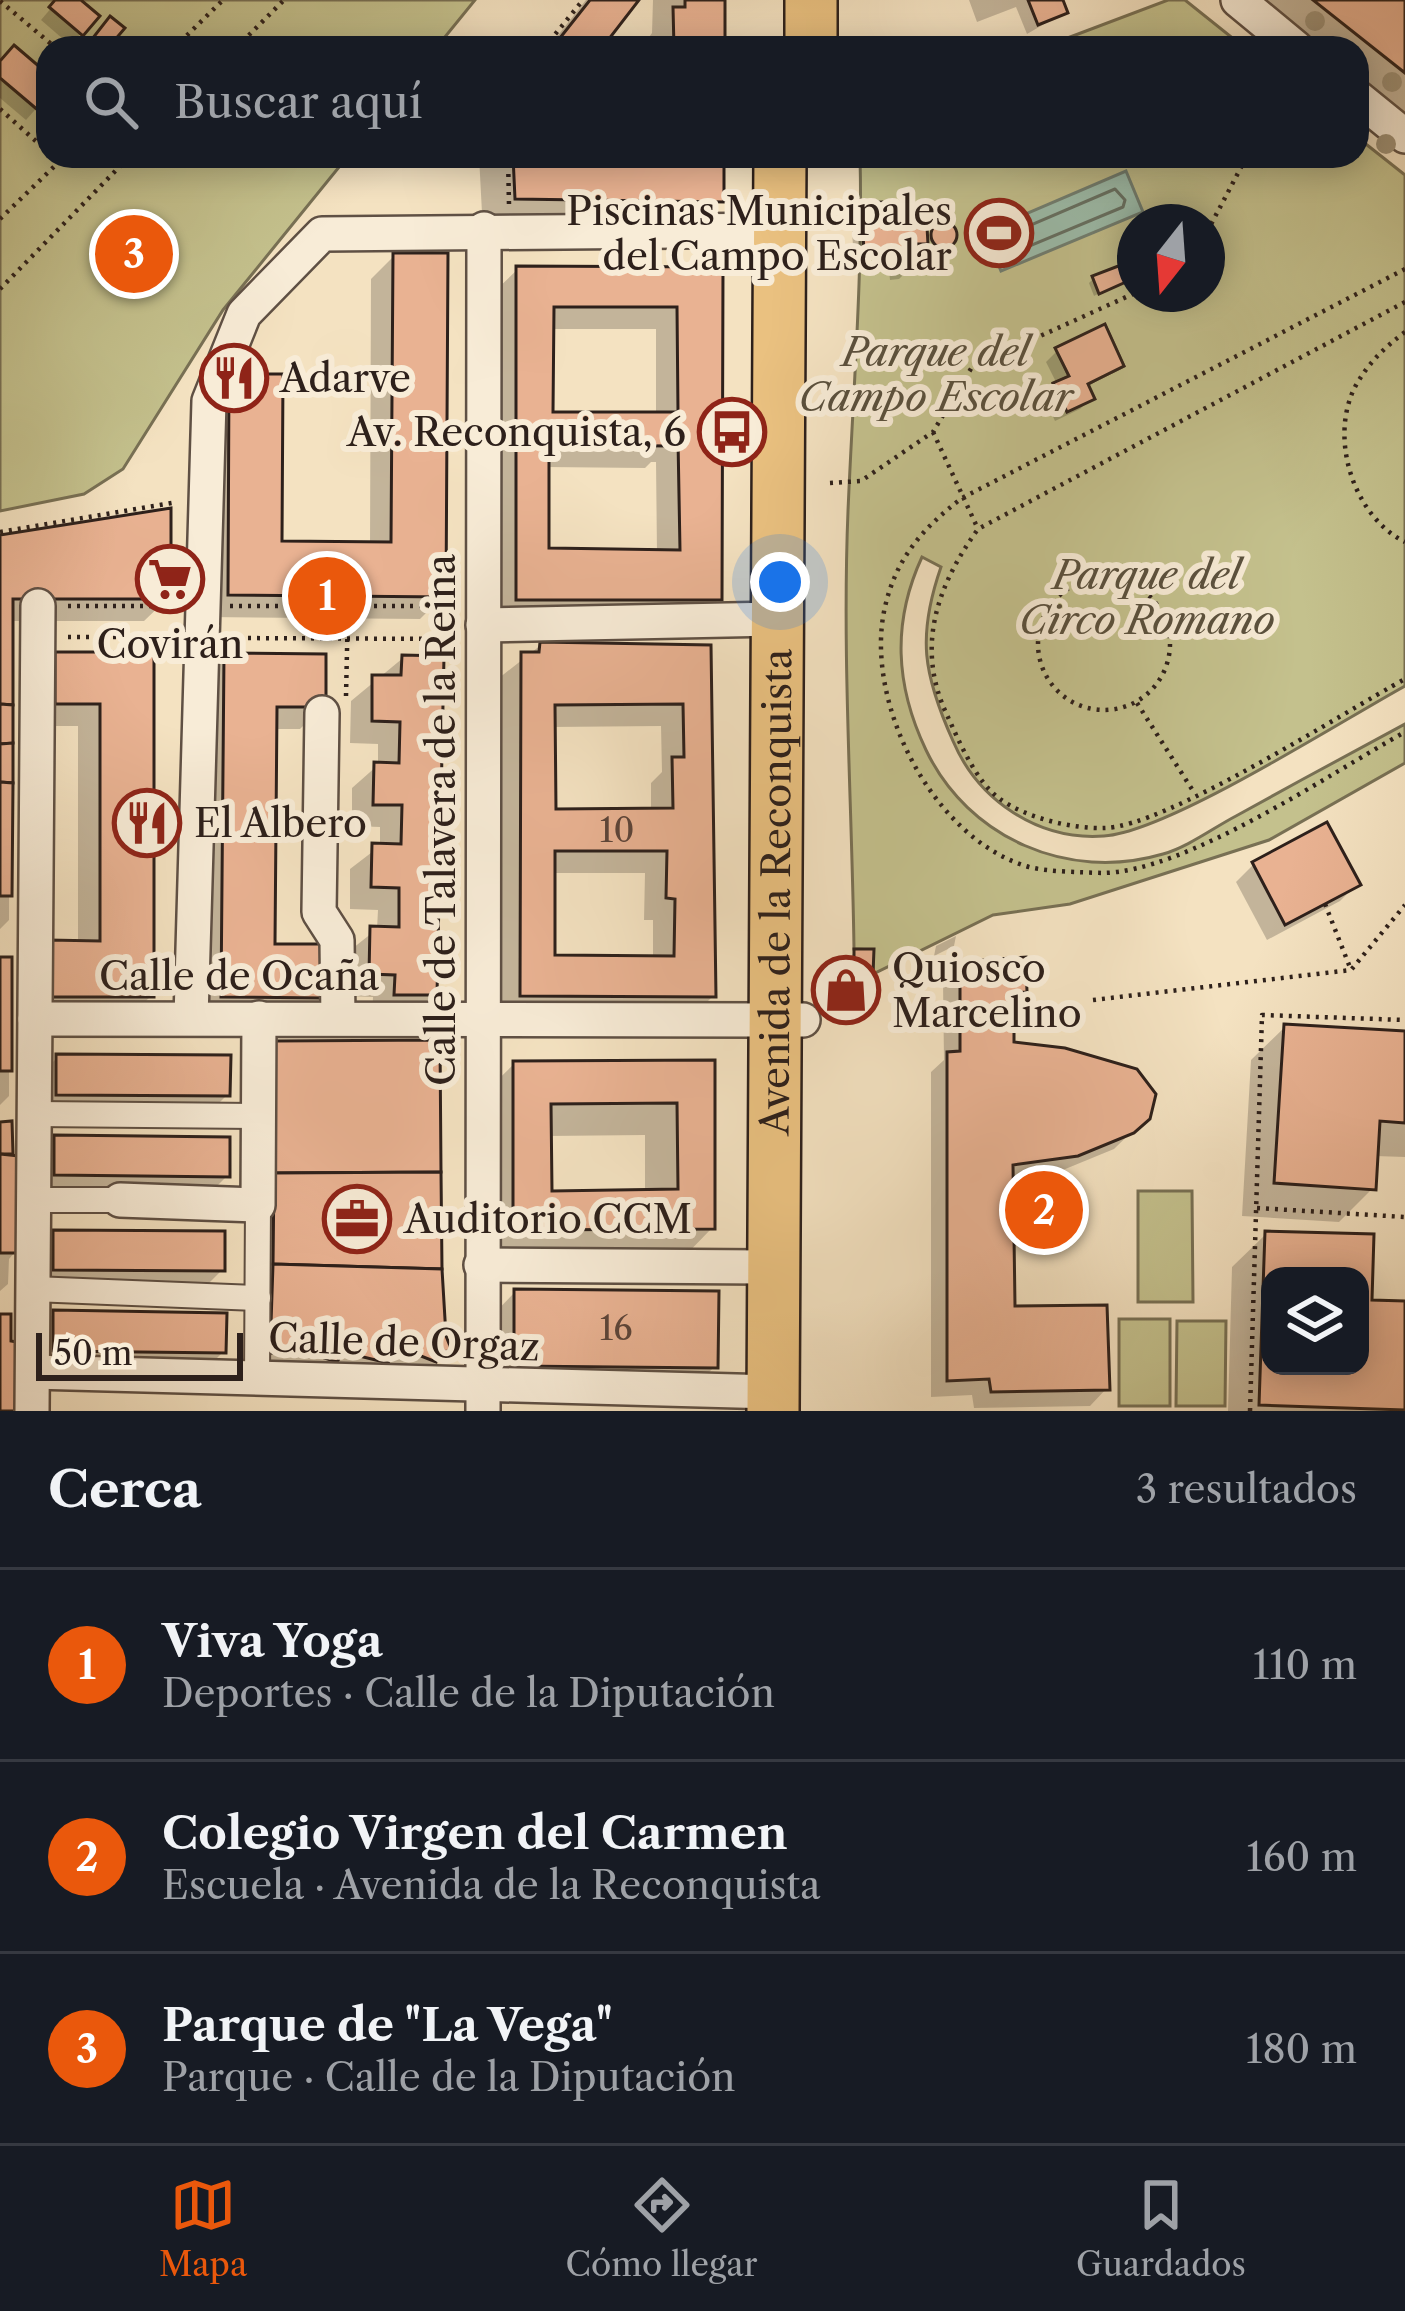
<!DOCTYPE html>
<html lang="es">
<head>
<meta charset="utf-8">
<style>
	body { margin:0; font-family:"Libre Caslon Text",serif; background:#20242c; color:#f1f3f6 }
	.controls { position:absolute; right:36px; bottom:36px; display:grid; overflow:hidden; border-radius:24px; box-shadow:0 6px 30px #0003 }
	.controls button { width:108px; height:108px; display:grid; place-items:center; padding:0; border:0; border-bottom:3px solid #363941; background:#171b24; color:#f1f3f6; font:60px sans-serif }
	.compass { position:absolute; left:1117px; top:204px; width:108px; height:108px; border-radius:50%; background:#171b24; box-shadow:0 6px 30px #0003; rotate:197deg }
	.scale { position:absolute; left:36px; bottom:30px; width:207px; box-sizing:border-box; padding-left:12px; border:6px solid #2d201b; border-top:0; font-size:33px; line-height:42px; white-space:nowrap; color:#2d201b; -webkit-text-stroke:9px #f8ecd7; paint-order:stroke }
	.you { position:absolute; left:780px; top:582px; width:42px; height:42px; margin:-30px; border:9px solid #fff; border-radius:50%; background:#1a73e8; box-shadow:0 0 0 18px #1a73e833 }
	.badge { display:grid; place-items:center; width:78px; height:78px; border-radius:50%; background:#ea580c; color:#fff; font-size:39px; font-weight:700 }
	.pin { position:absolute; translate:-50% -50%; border:6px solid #fff; box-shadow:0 3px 12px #0006 }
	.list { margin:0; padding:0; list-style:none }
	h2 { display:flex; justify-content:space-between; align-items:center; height:156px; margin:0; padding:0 48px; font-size:51px }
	h2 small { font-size:39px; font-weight:400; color:#9ea1a6 }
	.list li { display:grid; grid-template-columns:78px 1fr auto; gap:36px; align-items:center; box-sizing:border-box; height:192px; padding:0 48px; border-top:3px solid #363941 }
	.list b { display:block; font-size:45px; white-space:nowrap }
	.list p { margin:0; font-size:39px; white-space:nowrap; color:#9ea1a6 }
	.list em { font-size:39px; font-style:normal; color:#9ea1a6 }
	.icon { flex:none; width:66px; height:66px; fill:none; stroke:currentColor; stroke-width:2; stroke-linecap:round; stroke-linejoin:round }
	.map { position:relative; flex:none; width:1405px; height:1411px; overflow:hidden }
	.search { position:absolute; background:#171b24; box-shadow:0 6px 30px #0003; left:36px; right:36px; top:36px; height:132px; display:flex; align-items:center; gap:30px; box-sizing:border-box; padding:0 42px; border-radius:36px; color:#9ea1a6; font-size:45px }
	.sheet { height:732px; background:#171b24 }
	nav { display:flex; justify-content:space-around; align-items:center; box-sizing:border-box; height:168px; border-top:3px solid #363941; background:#171b24; font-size:33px; color:#9ea1a6 }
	nav a { display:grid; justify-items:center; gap:6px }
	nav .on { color:#ea580c }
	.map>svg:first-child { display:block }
	.green { fill:#c4c18d; stroke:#787054; stroke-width:3; fill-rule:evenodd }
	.water { fill:#9cbfae; stroke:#707f73; stroke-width:3 }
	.shadow { fill:#0003; fill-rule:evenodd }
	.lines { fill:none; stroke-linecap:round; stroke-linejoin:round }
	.shore { stroke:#647064; stroke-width:3 }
	.building { fill:#e9b292; stroke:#2d201b; stroke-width:3; fill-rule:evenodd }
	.pedestrian-casing { stroke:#5f5044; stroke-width:28 }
	.minor-casing { stroke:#5f5044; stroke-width:38 }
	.primary-casing { stroke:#2d201b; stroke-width:56 }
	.path { stroke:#2d201b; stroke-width:4.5; stroke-dasharray:3 6; stroke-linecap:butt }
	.pedestrian { stroke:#f8ecd7; stroke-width:24 }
	.minor { stroke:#f8ecd7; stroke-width:33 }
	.primary { stroke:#eac180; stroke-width:51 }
	.tree { fill:#9f9278 }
	.labels { text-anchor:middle; stroke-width:12; stroke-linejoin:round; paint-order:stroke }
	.number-label { font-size:33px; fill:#5c4439 }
	.poi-label { font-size:39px; fill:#2d201b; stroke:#f8ecd7; text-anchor:start }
	.park-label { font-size:39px; font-style:italic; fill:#5a503d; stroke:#f8ecd7 }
	.street-label { font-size:39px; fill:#2d201b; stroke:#f8ecd7 }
</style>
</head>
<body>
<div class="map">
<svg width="1405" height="1411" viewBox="0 0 1405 1411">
	<rect width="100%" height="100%" fill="#f4e2c1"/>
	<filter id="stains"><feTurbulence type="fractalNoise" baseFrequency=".00167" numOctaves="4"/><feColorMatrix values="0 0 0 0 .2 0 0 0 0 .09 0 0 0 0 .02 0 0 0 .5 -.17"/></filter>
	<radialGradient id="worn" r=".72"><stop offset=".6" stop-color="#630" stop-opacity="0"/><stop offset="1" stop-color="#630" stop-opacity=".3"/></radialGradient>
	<!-- green -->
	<g class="green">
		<polygon points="0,0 475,0 436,48 48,48 48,156 348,156 223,310 123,469 84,494 0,511"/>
		<polygon points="1168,0 1185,0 1245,48 1041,48"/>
		<path d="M1357 137 1405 175V686C1341 721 1168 832 1104 836 1038 841 978 800 953 741 923 674 917 636 941 567L922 557C892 622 895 685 926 750 968 838 1068 882 1163 854 1188 847 1213 828 1236 816 1292 785 1349 754 1405 724V763L1269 840 1070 904 993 915 873 974V950L854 949C852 803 842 656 848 511 853 392 863 275 860 156H1357ZM1135 222H1207V294H1135ZM1105 325 1124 366 1088 384 1067 411 1053 384 1069 376 1056 348Z"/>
		<polygon points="1138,1191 1192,1191 1193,1302 1138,1302"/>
		<rect x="1119" y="1319" width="51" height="87"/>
		<polygon points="1177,1321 1226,1321 1225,1406 1176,1406"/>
	</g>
	<!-- water -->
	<polygon class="water" points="1126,171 1143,212 1001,271 977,213 993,206 1002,224"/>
	<!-- shadow -->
	<g class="shadow">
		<polygon points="58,0 76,0 96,17 70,45 41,20"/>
		<polygon points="586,0 635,0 598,48 548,48"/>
		<polygon points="653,0 722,0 722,48 641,48 652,33"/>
		<polygon points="969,0 1060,0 1065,12 1027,34 1016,7 977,22"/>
		<polygon points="1261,0 1405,0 1405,113 1357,75 1357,48 1322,48"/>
		<polygon points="0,66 48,78 48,95 26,120 0,98"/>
		<polygon points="479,156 546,156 546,168 653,168 653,156 721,156 721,201 687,234 483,232"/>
		<polygon points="862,206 880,232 925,243 909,254 910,268 899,279 890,280 888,259 854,260 851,217"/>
		<polygon points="941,226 953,237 936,250 929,239"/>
		<polygon points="394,256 443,596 420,619 206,617 208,400 231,377 279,544 370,545 371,279"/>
		<path d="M518 269 720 270 719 599 696 622 494 621V292ZM551 329H656V415H550ZM651 462H656L657 553 546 551V467L645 468Z"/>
		<polygon points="1093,279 1124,280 1094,296 1089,283"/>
		<polygon points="1057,351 1121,365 1086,388 1091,398 1080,409 1055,421 1044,397 1057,384 1046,362"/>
		<polygon points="0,538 168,598 144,621 10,621 9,920 0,929"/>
		<path d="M541 645 708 648 713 996 690 1019 498 1018 499 678ZM661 726 662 772 651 783V811L553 812 552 727ZM552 873H645L644 920H653V958H552Z"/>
		<polygon points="57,655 151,655 151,996 127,1019 28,1018 78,944 78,726 33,726 34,678"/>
		<polygon points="226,656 323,706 300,729 274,729 272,947 322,997 298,1020 200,1019 202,679"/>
		<polygon points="403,658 434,994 411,1017 372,1016 373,997 348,996 348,952 377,929 378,910 350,909 350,869 380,846 380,827 352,826 352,788 378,765 378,744 350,743 351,701"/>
		<polygon points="1326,826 1357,884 1340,901 1267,940 1236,882 1253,865"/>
		<polygon points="956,936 954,946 934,956 936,946"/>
		<polygon points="855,952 870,973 851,978 850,999 836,1004 836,988 850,984 851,956"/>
		<polygon points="0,960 9,960 9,1096 0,1105"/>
		<polygon points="961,965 1024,991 1011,1005 1011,1045 1147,1117 1114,1149 1058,1172 1010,1179 1012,1309 1107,1388 1090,1406 974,1408 972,1395 931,1397 931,1072 944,1060 943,982"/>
		<polygon points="1285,1027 1405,1034 1405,1157 1375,1156 1373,1188 1339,1222 1242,1216 1251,1060"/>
		<polygon points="274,1044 439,1309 449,1350 426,1373 248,1375"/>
		<polygon points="58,1057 227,1095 210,1112 40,1111 40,1075"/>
		<path d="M712 1063V1228L679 1262H481L480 1097 514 1064ZM645 1135V1193L549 1194 548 1136Z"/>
		<polygon points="0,1125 10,1153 5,1158 15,1252 9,1259 8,1284 0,1291"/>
		<polygon points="56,1138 227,1176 210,1193 38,1192 38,1156"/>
		<polygon points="54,1233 222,1270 205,1287 37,1286 37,1250"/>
		<path d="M1266 1234 1371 1237 1369 1303 1405 1304V1411H1228L1232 1267ZM1270 1276H1360V1366H1270Z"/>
		<polygon points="515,1292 715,1366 682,1400 481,1399 482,1326"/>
		<polygon points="54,1313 223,1352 206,1369 37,1367 37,1331"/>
	</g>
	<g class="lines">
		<!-- shore -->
		<polygon class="shore" points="1115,189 1125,200 1123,207 1013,253 1006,251 1005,236"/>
	</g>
	<!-- building -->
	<g class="building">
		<polygon points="55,0 81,0 100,16 83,36 49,7"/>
		<polygon points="590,0 639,0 602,48 552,48"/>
		<polygon points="685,0 725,0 725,48 674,48 673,7 685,7"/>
		<polygon points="1028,0 1063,0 1068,13 1038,25"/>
		<polygon points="1313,0 1405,0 1405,73"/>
		<polygon points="110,16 125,28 108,48 85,48"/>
		<polygon points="14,45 48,74 48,100 39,111 0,78 0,61"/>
		<polygon points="513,156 549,156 549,165 686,165 685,156 724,156 724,202 515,199"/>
		<polygon points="882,202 883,228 927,227 928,244 912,244 913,269 900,270 898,249 864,251 861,203"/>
		<circle cx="944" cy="235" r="13"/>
		<polygon points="393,253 448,253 446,597 228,595 229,374 283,374 282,541 391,542"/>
		<polygon points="1121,265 1128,281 1099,294 1092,276"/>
		<path d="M516 266 723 267 722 600H516ZM554 307H677L678 412H553ZM549 435H558V445L671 446 670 440H678L680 550 549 548Z"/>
		<polygon points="1105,324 1124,366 1088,384 1095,399 1067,412 1053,383 1069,376 1055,348"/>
		<polygon points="171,508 171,599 13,599 13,705 0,704 0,535"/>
		<path d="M540 642 711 645 716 997 520 996 521 652H539ZM683 704 684 757H672L673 808 556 809 555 705ZM555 851H667L666 898 675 899 674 956 555 955Z"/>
		<polygon points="55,652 154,652 154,997 49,997 49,940 100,941 100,704 55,704"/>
		<polygon points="224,653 326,654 326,707 277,707 275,944 325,944 325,998 221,997"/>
		<polygon points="402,655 444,656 437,995 394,995 395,975 369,974 370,926 399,927 399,888 371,887 372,843 401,844 402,805 373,805 374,762 399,763 400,722 372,721 372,675 401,675"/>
		<polygon points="0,704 13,705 13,743 0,744"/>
		<polygon points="13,743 13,783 0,782 0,744"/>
		<polygon points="0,782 13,783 12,896 0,896"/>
		<polygon points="1327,822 1361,885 1285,925 1252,862"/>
		<polygon points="854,949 874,949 873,974 854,974"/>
		<rect x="0" y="957" width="12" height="114"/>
		<polygon points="1026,957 1027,992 1014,993 1014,1042 1065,1048 1137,1069 1156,1094 1150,1119 1134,1133 1078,1156 1013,1165 1015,1306 1107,1305 1110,1390 991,1392 989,1379 947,1381 947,1052 960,1051 960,962"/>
		<polygon points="1284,1024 1405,1031 1405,1123 1380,1121 1376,1190 1274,1183"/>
		<polygon points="440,1040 441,1172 274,1173 273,1041"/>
		<polygon points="56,1054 231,1055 230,1096 56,1095"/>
		<path d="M715 1060V1229L513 1230V1061ZM677 1103 678 1189 552 1191 551 1104Z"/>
		<polygon points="12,1121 13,1154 0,1154 0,1122"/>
		<polygon points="54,1135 230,1137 230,1177 54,1175"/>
		<polygon points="0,1154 19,1156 18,1253 0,1253"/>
		<polygon points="441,1172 442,1269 273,1264 274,1173"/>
		<polygon points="53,1230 225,1231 225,1271 53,1270"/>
		<path d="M1265 1231 1374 1234 1372 1300 1405 1301V1410L1259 1405ZM1270 1276H1360V1366H1270Z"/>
		<polygon points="273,1264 442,1269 446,1336 452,1351 438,1352 436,1362 416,1354 392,1354 388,1363 351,1354 342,1354 337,1362 312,1354 270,1353"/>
		<polygon points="514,1289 719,1291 718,1368 514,1366"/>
		<polygon points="53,1310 227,1313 226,1353 53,1351"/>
		<polygon points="0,1314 11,1314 11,1341 17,1342 17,1411 0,1411"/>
	</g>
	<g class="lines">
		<!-- pedestrian casing -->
		<g class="pedestrian-casing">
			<g id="pedestrian">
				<polyline points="35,1114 259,1116"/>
				<polyline points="34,1200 120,1200"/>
				<polyline points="33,1289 258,1298"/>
				<polyline points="257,1380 258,1205"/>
			</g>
		</g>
		<!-- minor casing -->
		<g class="minor-casing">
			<g id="minor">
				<polyline points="1238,0 1296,48"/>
				<polyline points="1357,97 1405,136"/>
				<polyline points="483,625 779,619"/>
				<polyline points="322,713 319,912 337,940 338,1018"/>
				<polyline points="191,1018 209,401 244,314 322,234 780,230"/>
				<polyline points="35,1019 803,1020"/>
				<polyline points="120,1200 258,1205 259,1018"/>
				<polyline points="481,1265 775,1267"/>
				<polyline points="33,1372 773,1392"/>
				<polyline points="32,1411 38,606"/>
				<polyline points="483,1411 484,229"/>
			</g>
		</g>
		<!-- primary casing -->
		<g class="primary-casing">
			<g id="primary">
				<polyline points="811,48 811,0"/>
				<path id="s1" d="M773 1411 780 156"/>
			</g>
		</g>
		<!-- path -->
		<g class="path">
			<polyline points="0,1 56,48"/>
			<polyline points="174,48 223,0"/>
			<polyline points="236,48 284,0"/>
			<polyline points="544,48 583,0"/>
			<polyline points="0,109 48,152"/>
			<polyline points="508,156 509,205"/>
			<polyline points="0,219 65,156"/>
			<polyline points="1207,232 1247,156"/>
			<path d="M1405 269 962 498C923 528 896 558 885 607 863 701 933 840 1029 867 1049 872 1080 872 1101 873 1185 873 1329 774 1405 732"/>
			<polyline points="0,289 130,156"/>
			<path d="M1405 302 978 529C937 586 915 647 947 715 959 741 976 782 1000 799 1026 818 1073 829 1104 828 1166 827 1342 713 1405 679"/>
			<path d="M1405 332C1384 348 1368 363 1355 387 1329 438 1353 516 1405 542"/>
			<polyline points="933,432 978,529"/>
			<polyline points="830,483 861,481 933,432 972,367 1135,293"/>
			<polyline points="0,532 177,502"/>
			<circle cx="1104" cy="644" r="66"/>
			<polyline points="68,606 171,606"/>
			<polyline points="230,606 453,606"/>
			<polyline points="68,637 170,637"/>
			<polyline points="230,638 452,639"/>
			<polyline points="346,696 348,606"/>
			<polyline points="1137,703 1195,794"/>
			<polyline points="1325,904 1351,970"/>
			<polyline points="1093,1000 1351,970 1405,905"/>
			<polyline points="1257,1208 1405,1217"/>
			<polyline points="1250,1411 1262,1015 1405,1020"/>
		</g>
		<!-- pedestrian -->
		<use href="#pedestrian" class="pedestrian"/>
		<!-- minor -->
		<use href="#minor" class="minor"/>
		<!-- primary -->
		<use href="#primary" class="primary"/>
	</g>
	<!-- trees -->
	<g class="tree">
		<circle cx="1315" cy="21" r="10"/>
		<circle cx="1392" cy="82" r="10"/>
		<circle cx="1386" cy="144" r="10"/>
	</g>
	<!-- icons -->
	<defs>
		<g id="stadium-ring" transform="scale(3.45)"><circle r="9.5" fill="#f8ecd7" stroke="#8f2418" stroke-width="1.5"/><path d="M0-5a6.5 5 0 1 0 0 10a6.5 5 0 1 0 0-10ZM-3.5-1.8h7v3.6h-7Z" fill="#8f2418"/></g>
		<g id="restaurant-ring" transform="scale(3.45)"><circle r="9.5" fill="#f8ecd7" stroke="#8f2418" stroke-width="1.5"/><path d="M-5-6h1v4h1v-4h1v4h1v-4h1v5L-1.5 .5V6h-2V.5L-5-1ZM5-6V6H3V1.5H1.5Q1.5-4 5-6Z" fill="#8f2418"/></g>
		<g id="bus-ring" transform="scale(3.45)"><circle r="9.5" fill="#f8ecd7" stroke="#8f2418" stroke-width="1.5"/><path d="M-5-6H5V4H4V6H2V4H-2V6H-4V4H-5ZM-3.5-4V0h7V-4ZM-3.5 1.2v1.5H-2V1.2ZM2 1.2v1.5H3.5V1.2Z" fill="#8f2418"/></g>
		<g id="supermarket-ring" transform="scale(3.45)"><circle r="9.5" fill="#f8ecd7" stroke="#8f2418" stroke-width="1.5"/><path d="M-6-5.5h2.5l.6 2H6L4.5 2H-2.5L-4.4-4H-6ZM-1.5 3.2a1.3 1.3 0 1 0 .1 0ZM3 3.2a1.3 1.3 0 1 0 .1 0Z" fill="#8f2418"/></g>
		<g id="shop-ring" transform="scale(3.45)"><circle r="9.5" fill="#f8ecd7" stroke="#8f2418" stroke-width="1.5"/><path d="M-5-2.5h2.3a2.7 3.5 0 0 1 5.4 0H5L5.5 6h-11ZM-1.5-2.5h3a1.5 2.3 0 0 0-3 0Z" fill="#8f2418"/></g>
		<g id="office-ring" transform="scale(3.45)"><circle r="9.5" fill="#f8ecd7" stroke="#8f2418" stroke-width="1.5"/><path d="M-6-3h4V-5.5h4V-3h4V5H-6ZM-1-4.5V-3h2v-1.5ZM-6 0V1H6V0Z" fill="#8f2418"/></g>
	</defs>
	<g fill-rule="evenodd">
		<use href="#stadium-ring" x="999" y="233"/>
		<use href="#restaurant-ring" x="234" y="378"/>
		<use href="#bus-ring" x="732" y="432"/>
		<use href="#supermarket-ring" x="170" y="579"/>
		<use href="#restaurant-ring" x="147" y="823"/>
		<use href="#shop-ring" x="846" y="990"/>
		<use href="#office-ring" x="357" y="1219"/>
	</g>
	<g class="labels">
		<!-- number labels -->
		<g class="number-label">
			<text x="617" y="842">10</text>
			<text x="616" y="1340">16</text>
		</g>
		<!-- poi labels -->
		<g class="poi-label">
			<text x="952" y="225" text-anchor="end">Piscinas Municipales<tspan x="952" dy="45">del Campo Escolar</tspan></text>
			<text x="280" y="392">Adarve</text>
			<text x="686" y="446" text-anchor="end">Av. Reconquista, 6</text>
			<text x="170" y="658" text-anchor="middle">Covirán</text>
			<text x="194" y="837">El Albero</text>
			<text x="892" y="982">Quiosco<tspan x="892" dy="45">Marcelino</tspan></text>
			<text x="404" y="1233">Auditorio CCM</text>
		</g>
		<!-- park labels -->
		<g class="park-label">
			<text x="936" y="366">Parque del<tspan x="936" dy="45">Campo Escolar</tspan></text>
			<text x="1147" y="589">Parque del<tspan x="1147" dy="45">Circo Romano</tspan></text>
		</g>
		<!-- street labels -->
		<g class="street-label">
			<text transform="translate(441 820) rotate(-90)" y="14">Calle de Talavera de la Reina</text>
			<text dy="14" stroke="none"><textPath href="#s1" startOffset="519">Avenida de la Reconquista</textPath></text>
			<text x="239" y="990">Calle de Ocaña</text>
			<text transform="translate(404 1342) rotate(2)" y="14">Calle de Orgaz</text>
		</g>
	</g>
	<rect width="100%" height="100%" filter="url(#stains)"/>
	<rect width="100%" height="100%" fill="url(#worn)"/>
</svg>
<div class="controls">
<button><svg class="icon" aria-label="layers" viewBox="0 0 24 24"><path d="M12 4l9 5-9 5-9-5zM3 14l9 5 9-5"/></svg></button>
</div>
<svg class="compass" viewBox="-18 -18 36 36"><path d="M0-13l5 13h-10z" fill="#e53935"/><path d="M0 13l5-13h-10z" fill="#9ea1a6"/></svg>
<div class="scale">50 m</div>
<div class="you"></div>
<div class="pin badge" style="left:327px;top:596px">1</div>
<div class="pin badge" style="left:1044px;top:1210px">2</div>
<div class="pin badge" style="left:134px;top:254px">3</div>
<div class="search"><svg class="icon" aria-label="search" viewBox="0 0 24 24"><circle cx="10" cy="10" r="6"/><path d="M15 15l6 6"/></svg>Buscar aquí</div>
</div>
<section class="sheet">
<h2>Cerca<small>3 resultados</small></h2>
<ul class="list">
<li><span class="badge">1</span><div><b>Viva Yoga</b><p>Deportes · Calle de la Diputación</p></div><em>110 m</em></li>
<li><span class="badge">2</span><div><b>Colegio Virgen del Carmen</b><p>Escuela · Avenida de la Reconquista</p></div><em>160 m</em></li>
<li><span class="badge">3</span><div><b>Parque de &quot;La Vega&quot;</b><p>Parque · Calle de la Diputación</p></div><em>180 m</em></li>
</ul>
</section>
<nav>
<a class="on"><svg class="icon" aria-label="map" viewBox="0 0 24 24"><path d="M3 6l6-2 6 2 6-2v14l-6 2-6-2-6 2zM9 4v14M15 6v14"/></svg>Mapa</a>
<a><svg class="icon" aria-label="directions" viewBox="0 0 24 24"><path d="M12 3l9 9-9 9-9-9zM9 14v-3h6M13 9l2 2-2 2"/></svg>Cómo llegar</a>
<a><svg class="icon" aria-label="saved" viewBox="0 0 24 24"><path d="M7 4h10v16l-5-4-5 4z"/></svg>Guardados</a>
</nav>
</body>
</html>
